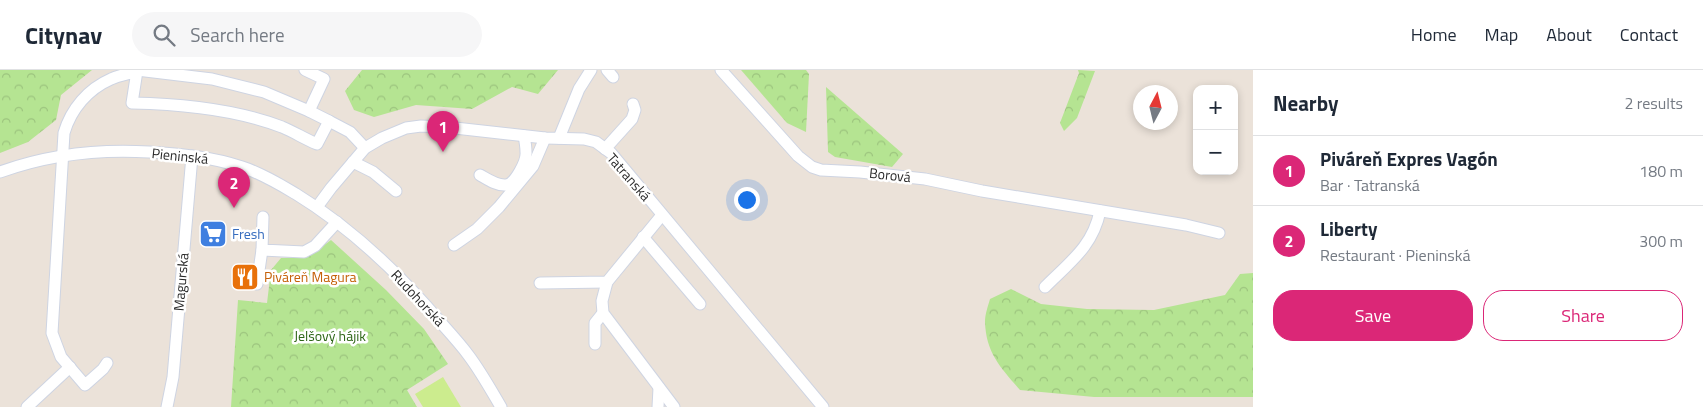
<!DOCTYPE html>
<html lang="en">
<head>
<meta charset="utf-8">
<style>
	body { margin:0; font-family:"Titillium Web",sans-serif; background:#f6f6f7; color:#1f2937 }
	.controls { position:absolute; right:15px; top:15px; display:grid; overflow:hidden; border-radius:10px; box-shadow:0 2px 8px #0003 }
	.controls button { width:45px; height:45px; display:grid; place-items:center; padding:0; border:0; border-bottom:1px solid #e0e1e3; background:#fff; color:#1f2937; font:25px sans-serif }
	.compass { position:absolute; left:1133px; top:15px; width:45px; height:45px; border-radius:50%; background:#fff; box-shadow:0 2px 8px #0003; rotate:7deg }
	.you { position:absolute; left:746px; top:129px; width:18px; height:18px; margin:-12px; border:4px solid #fff; border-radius:50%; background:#1a73e8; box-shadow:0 0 0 8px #1a73e833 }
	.badge { display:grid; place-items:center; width:32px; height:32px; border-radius:50%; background:#db2777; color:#fff; font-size:16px; font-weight:700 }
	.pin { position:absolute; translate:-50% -41px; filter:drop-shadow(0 1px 2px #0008) }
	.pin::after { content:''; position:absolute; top:26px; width:18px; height:15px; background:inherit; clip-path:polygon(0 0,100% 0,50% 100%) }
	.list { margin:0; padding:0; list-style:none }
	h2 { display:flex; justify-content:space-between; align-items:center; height:65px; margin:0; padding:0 20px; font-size:21px }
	h2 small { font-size:16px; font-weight:400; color:#747a83 }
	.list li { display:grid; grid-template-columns:32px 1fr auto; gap:15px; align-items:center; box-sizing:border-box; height:70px; padding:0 20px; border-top:1px solid #e0e1e3 }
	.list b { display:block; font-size:19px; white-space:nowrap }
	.list p { margin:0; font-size:16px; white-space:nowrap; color:#747a83 }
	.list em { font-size:16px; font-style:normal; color:#747a83 }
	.actions { display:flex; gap:10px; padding:15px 20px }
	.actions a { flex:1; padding:11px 0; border:1px solid #db2777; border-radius:20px; text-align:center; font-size:18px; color:#db2777 }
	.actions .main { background:#db2777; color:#fff }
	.icon { flex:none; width:28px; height:28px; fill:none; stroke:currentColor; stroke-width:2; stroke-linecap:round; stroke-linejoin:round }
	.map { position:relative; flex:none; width:1253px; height:337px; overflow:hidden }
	header { display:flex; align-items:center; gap:30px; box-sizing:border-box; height:70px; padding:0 25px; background:#fff; border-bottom:1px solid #e0e1e3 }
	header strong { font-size:24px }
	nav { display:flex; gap:28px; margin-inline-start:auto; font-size:18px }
	.search { width:350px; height:45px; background:#f6f6f7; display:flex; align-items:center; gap:12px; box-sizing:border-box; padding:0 18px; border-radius:28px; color:#747a83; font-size:19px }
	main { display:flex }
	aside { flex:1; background:#fff }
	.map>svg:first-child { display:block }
	.forest { fill:url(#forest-crowns) }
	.pitch { fill:#ccec8e }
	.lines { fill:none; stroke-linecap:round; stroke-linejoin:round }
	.minor-casing { stroke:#ced4e2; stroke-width:13 }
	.minor { stroke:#fff; stroke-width:11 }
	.labels { text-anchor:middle; stroke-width:5; stroke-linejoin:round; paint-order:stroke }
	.street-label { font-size:14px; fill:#282828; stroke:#fff }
	.shop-label { font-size:14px; fill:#366cbe; stroke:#fff; text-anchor:start }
	.food-label { font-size:14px; fill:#c56008; stroke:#fff; text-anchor:start }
	.park-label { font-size:14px; fill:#2e6617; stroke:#fff }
</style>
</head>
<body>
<header>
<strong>Citynav</strong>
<div class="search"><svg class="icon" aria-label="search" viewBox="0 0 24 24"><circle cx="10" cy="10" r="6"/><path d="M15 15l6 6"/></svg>Search here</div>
<nav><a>Home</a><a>Map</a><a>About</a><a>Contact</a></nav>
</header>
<main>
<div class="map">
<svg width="1253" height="337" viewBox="0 0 1253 337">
	<defs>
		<pattern id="forest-crowns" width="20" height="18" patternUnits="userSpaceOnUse" patternTransform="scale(1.25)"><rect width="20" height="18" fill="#b5e492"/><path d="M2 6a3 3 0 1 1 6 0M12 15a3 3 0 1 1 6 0" fill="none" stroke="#9cc47e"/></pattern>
	</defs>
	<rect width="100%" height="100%" fill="#ebe2d9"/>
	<!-- forest -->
	<g class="forest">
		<polygon points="0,0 92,0 61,25 56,50 28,72 0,83"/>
		<polygon points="362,0 558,0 538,24 512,17 472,39 416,35 374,47 354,40 345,21"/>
		<polygon points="741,0 806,0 809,4 806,62 787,53"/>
		<polygon points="1078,0 1095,1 1077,48 1064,61 1060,53 1079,3"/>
		<polygon points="826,17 903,84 892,97 835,87 828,82"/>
		<path d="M331 170 386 220 424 259 448 294 407 320 417 337H231L238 230 267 233 271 200 281 188C306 188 311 185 331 170Z"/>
		<path d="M1253 203V327H1094L1020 320C1001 298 986 283 985 252 985 244 988 236 990 229L1011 219 1041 234 1087 239 1154 240 1225 225 1240 204Z"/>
	</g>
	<!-- pitch -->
	<polygon class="pitch" points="443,307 461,337 423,337 415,324"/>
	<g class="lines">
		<!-- minor casing -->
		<g class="minor-casing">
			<g id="minor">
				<polyline points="137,0 212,9 264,22 309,41"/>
				<polyline points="305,0 324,9 309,41 329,51"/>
				<polyline points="607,0 613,7"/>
				<polyline points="721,0 798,86 812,97 821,100 860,102 925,109 982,121 1186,155 1219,163"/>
				<polyline points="559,68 579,19 591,0"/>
				<polyline points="605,79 632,49 635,40 633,34"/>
				<polyline points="353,92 373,102 396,121"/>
				<path d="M0 102C47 85 99 79 149 82 180 84 212 87 242 97 261 103 279 114 296 124 353 159 399 203 442 254 451 264 461 275 469 286 481 302 491 320 501 337"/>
				<path d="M480 105C487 109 497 116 506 115 515 114 527 91 526 82 526 77 525 71 524 66"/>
				<polyline points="317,137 331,118 365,78 382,68 406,58 421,56 446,57 545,68 584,69 596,72 611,83 823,337"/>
				<polyline points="263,147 262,180 304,182 315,176 337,152"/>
				<polyline points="643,167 700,234"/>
				<polyline points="454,175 477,159 499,137 533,96 545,68"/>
				<polyline points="607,212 602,231 603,243 674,337"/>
				<polyline points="540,213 607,212 662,145"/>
				<polyline points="257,214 262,180"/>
				<path d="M1045 217C1070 192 1093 176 1100 141"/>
				<polyline points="595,274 595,253 603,243"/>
				<path d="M107 293 103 299 85 315 61 287 52 263 64 63C71 39 88 19 111 9 119 5 129 4 137 1L132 33C182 34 235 39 282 57 294 62 305 69 317 74L329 51 350 62 365 78"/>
				<polyline points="27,337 70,297"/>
				<polyline points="167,337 173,307 192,86"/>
				<polyline points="658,337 659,318"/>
			</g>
		</g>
		<!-- minor -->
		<use href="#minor" class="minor"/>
	</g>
	<!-- icons -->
	<defs>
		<g id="supermarket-square" transform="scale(1.4375)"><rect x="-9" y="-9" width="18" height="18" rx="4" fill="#3f7fe0" stroke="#fff"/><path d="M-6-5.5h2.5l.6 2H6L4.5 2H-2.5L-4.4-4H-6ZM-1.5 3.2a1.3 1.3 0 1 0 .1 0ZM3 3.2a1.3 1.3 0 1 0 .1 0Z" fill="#fff"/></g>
		<g id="restaurant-square" transform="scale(1.4375)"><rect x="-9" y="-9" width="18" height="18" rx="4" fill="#e8710a" stroke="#fff"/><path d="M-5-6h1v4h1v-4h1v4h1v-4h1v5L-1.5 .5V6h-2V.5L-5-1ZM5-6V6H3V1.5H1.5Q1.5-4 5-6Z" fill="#fff"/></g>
	</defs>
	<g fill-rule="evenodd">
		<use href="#supermarket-square" x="213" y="164"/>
		<use href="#restaurant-square" x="245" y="207"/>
	</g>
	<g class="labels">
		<!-- street labels -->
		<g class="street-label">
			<text transform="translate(180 86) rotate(6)" y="5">Pieninská</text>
			<text transform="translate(890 105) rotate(6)" y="5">Borová</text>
			<text transform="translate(629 107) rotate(49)" y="5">Tatranská</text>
			<text transform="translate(181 212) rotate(-85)" y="5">Magurská</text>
			<text transform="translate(418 228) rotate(47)" y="5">Rudohorská</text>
		</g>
		<!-- shop labels -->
		<g class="shop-label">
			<text x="232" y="169">Fresh</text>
		</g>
		<!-- food labels -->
		<g class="food-label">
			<text x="264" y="212">Piváreň Magura</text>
		</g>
		<!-- park labels -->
		<g class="park-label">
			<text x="330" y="271">Jelšový hájik</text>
		</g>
	</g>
</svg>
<div class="controls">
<button>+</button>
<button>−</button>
</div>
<svg class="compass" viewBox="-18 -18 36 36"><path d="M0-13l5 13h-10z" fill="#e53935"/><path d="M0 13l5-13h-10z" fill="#747a83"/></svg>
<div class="you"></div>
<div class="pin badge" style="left:443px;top:82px">1</div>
<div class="pin badge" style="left:234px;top:138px">2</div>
</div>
<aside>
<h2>Nearby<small>2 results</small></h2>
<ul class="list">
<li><span class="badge">1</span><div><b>Piváreň Expres Vagón</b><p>Bar · Tatranská</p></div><em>180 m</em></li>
<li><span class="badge">2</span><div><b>Liberty</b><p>Restaurant · Pieninská</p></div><em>300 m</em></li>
</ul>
<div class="actions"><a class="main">Save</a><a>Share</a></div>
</aside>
</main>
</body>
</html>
